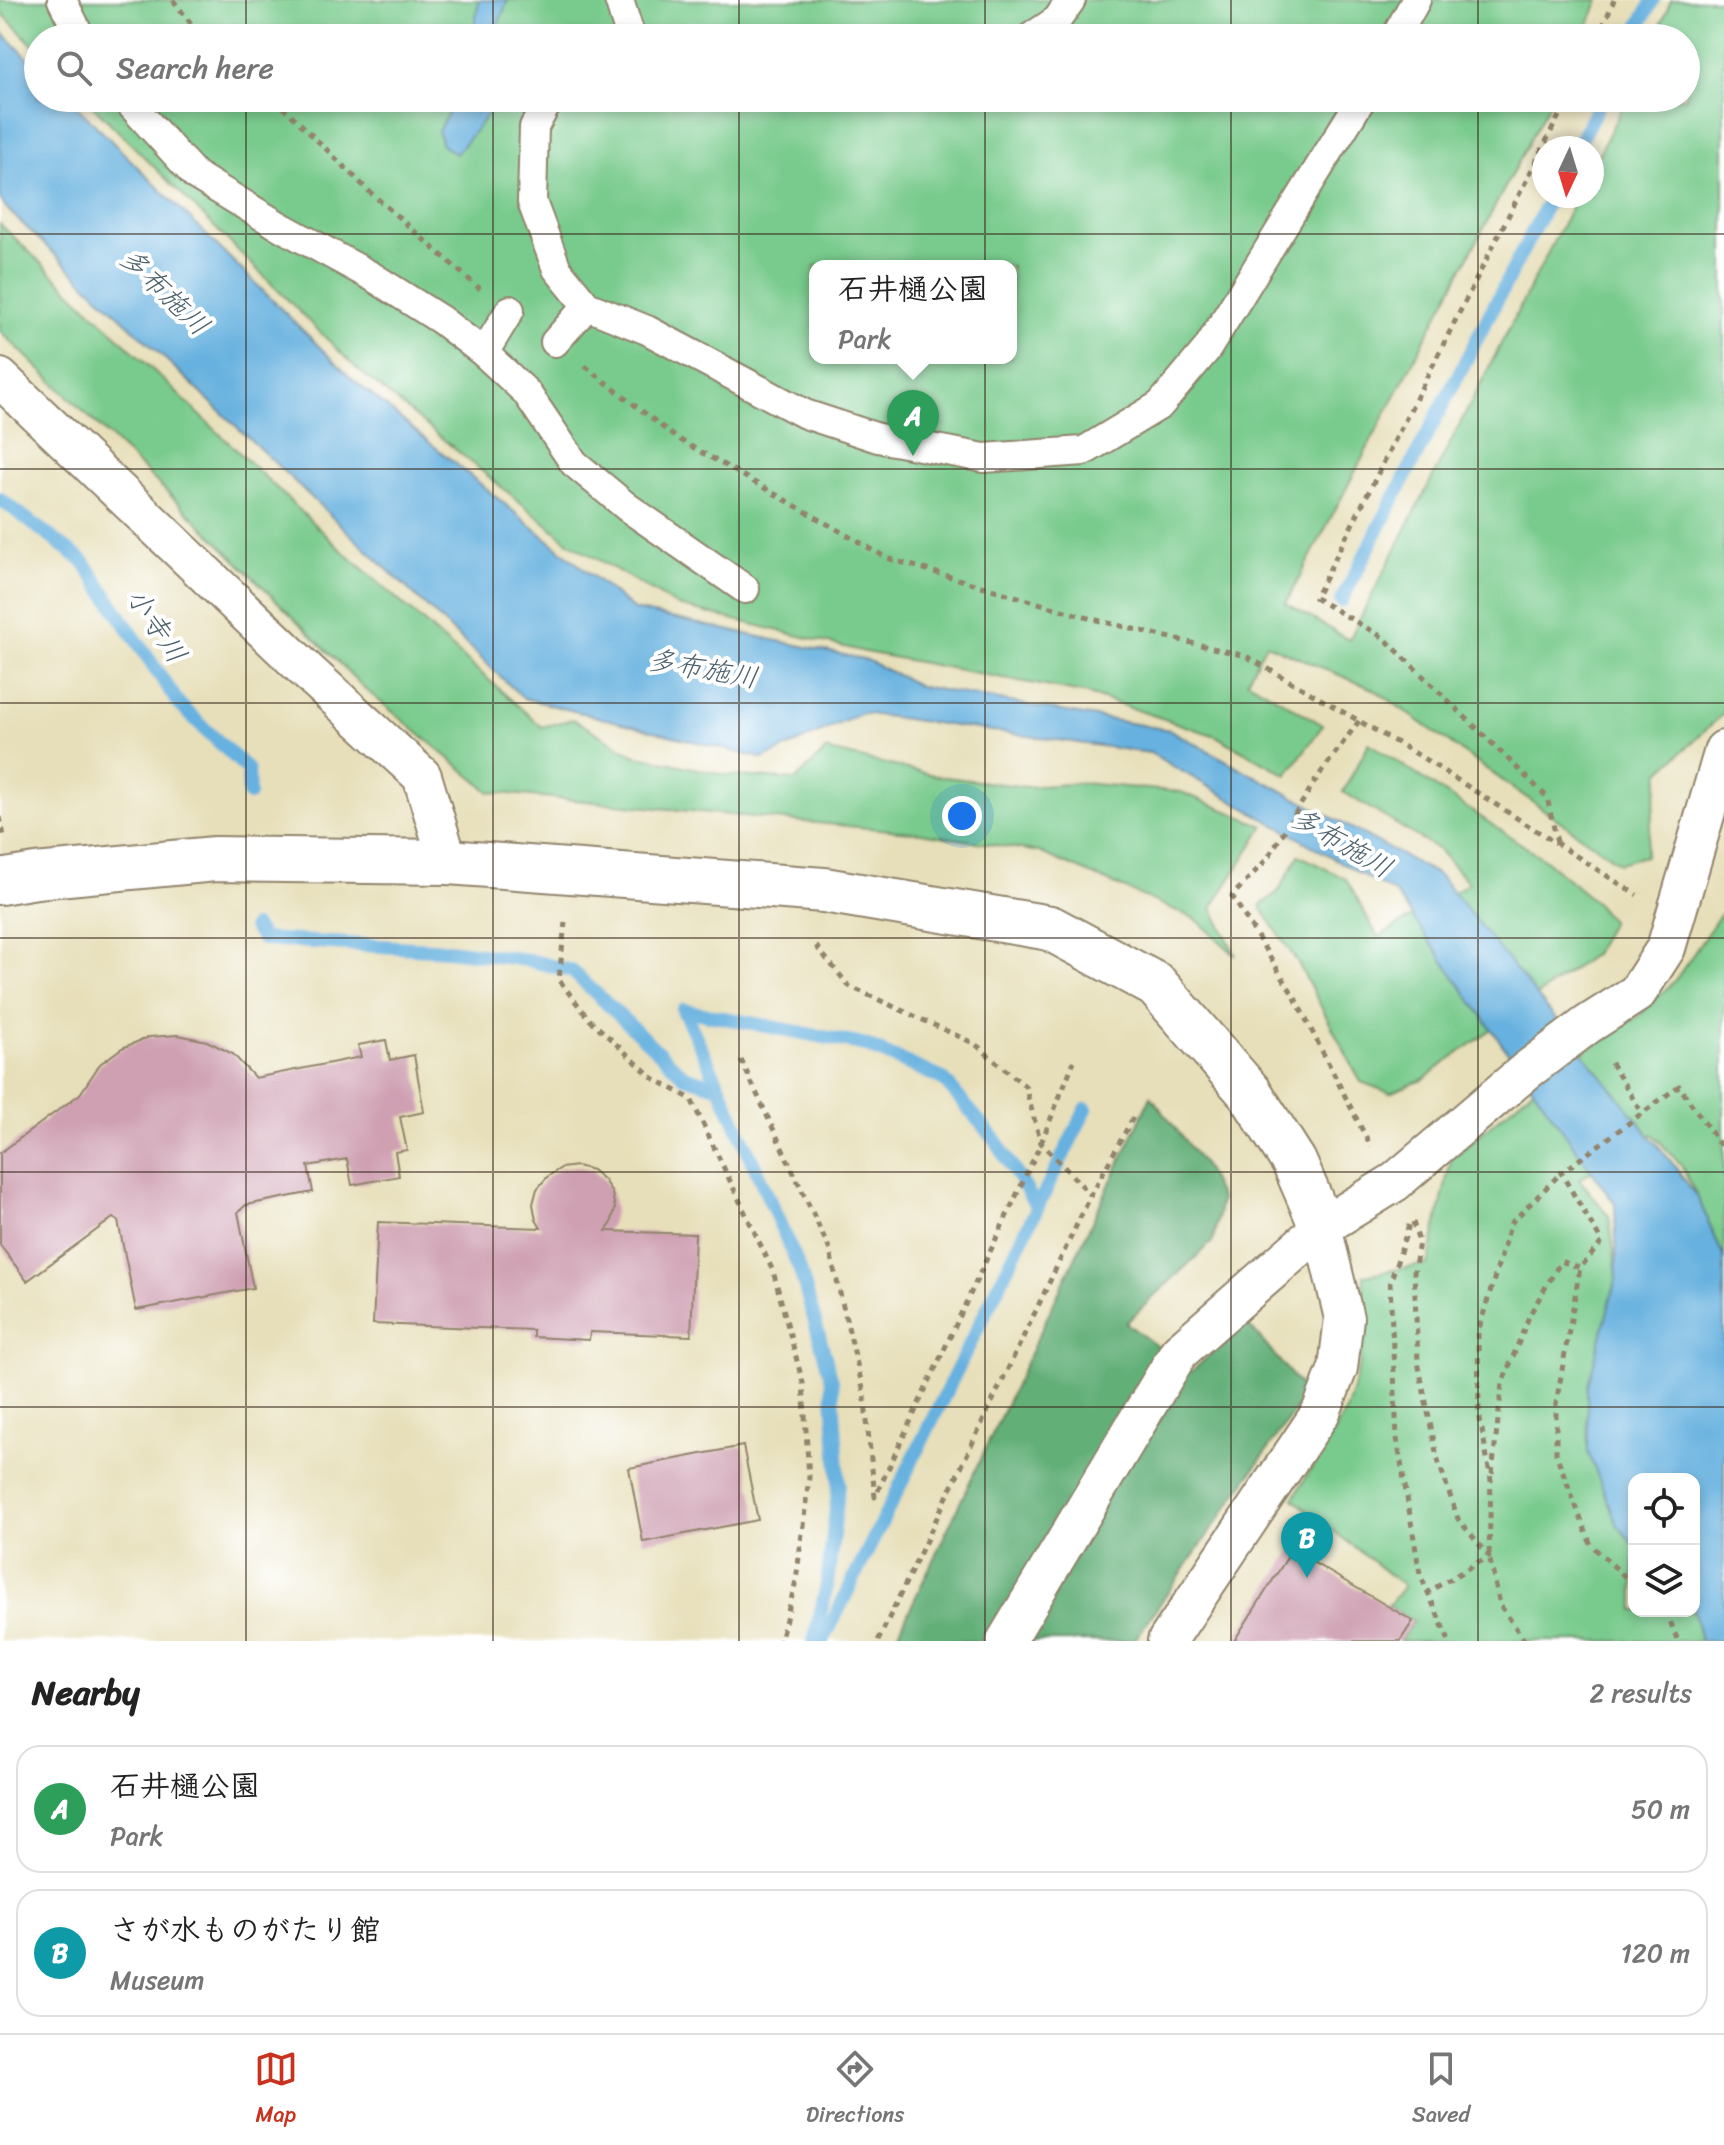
<!DOCTYPE html>
<html lang="en">
<head>
<meta charset="utf-8">
<style>
	body { margin:0; font-family:Sriracha,"Klee One",sans-serif; background:#f2f2f2; color:#222 }
	.controls { position:absolute; right:24px; bottom:24px; display:grid; overflow:hidden; border-radius:16px; box-shadow:0 4px 12px #0003 }
	.controls button { width:72px; height:72px; display:grid; place-items:center; padding:0; border:0; border-bottom:2px solid #e0e0e0; background:#fff; color:#222; font:40px sans-serif }
	.compass { position:absolute; left:1532px; top:136px; width:72px; height:72px; border-radius:50%; background:#fff; box-shadow:0 4px 12px #0003; rotate:184deg }
	.you { position:absolute; left:962px; top:816px; width:28px; height:28px; margin:-20px; border:6px solid #fff; border-radius:50%; background:#1a73e8; box-shadow:0 0 0 12px #1a73e833 }
	.badge { display:grid; place-items:center; width:52px; height:52px; border-radius:50%; background:#c8321e; color:#fff; font-size:26px; font-weight:700 }
	.pin { position:absolute; translate:-50% -66px; filter:drop-shadow(0 2px 4px #0008) }
	.pin::after { content:''; position:absolute; top:42px; width:28px; height:24px; background:inherit; clip-path:polygon(0 0,100% 0,50% 100%) }
	.popup { position:absolute; left:809px; top:260px; width:208px; height:104px; box-sizing:border-box; display:grid; place-content:center; border-radius:16px; background:#fff; filter:drop-shadow(0 2px 6px #0005); font-size:26px; white-space:nowrap; color:#767676 }
	.popup b { font-size:30px; color:#222 }
	.popup::after { content:''; position:absolute; left:50%; top:100%; margin-left:-16px; border:16px solid transparent; border-top-color:#fff }
	.list { margin:0; padding:0; list-style:none }
	h2 { display:flex; justify-content:space-between; align-items:center; height:104px; margin:0; padding:0 32px; font-size:34px }
	h2 small { font-size:26px; font-weight:400; color:#767676 }
	.list li { display:grid; grid-template-columns:52px 1fr auto; gap:24px; align-items:center; box-sizing:border-box; height:128px; margin:0 16px 16px; padding:0 16px; border:2px solid #e0e0e0; border-radius:24px }
	.list b { display:block; font-size:30px; white-space:nowrap }
	.list p { margin:0; font-size:26px; white-space:nowrap; color:#767676 }
	.list em { font-size:26px; font-style:normal; color:#767676 }
	.icon { flex:none; width:44px; height:44px; fill:none; stroke:currentColor; stroke-width:2; stroke-linecap:round; stroke-linejoin:round }
	.map { position:relative; flex:none; width:1724px; height:1641px; overflow:hidden }
	.search { position:absolute; background:#fff; box-shadow:0 4px 12px #0003; left:24px; right:24px; top:24px; height:88px; display:flex; align-items:center; gap:20px; box-sizing:border-box; padding:0 28px; border-radius:44px; color:#767676; font-size:30px }
	.sheet { height:392px; background:#fff }
	nav { display:flex; justify-content:space-around; align-items:center; box-sizing:border-box; height:112px; border-top:2px solid #e0e0e0; background:#fff; font-size:22px; color:#767676 }
	nav a { display:grid; justify-items:center; gap:4px }
	nav .on { color:#c8321e }
	.map>svg:first-child { display:block }
	.green { fill:#79cb8d; stroke:#5a7a56; stroke-width:2; fill-rule:evenodd }
	.forest { fill:#62af78; stroke:#4e6c4b; stroke-width:2 }
	.water { fill:#66b1df; stroke:#506e7e; stroke-width:2 }
	.lines { fill:none; stroke-linecap:round; stroke-linejoin:round }
	.stream { stroke:#66b1df; stroke-width:14 }
	.building { fill:#cfa0b2 }
	.pedestrian-casing { stroke:#91846c; stroke-width:32 }
	.minor-casing { stroke:#91846c; stroke-width:42 }
	.tertiary-casing { stroke:#91846c; stroke-width:48 }
	.path { stroke:#91846c; stroke-width:5; stroke-dasharray:6 6; stroke-linecap:butt }
	.pedestrian { stroke:#fff; stroke-width:28 }
	.minor { stroke:#fff; stroke-width:38 }
	.tertiary { stroke:#fff; stroke-width:44 }
	.grid { fill:none; stroke:#3b2a1e; stroke-width:2; stroke-opacity:0.55 }
	.labels { text-anchor:middle; stroke-width:8; stroke-linejoin:round; paint-order:stroke }
	.water-label { font-size:28px; font-style:italic; fill:#4c606b; stroke:#fff }
</style>
</head>
<body>
<div class="map">
<svg width="1724" height="1641" viewBox="0 0 1724 1641">
	<rect width="100%" height="100%" fill="#fff"/>
	<filter id="ink" filterUnits="userSpaceOnUse"><feTurbulence type="fractalNoise" baseFrequency=".0125" numOctaves="2"/><feDisplacementMap in="SourceGraphic" scale="16" xChannelSelector="R" yChannelSelector="G"/><feConvolveMatrix kernelMatrix="1 2 1 2 8 2 1 2 1" color-interpolation-filters="sRGB"/></filter>
	<filter id="wash" filterUnits="userSpaceOnUse"><feTurbulence type="fractalNoise" baseFrequency=".006" numOctaves="4" result="noise"/><feDisplacementMap in="SourceGraphic" scale="32" xChannelSelector="R" yChannelSelector="G"/><feGaussianBlur stdDeviation="1.8" result="paint"/><feColorMatrix in="noise" values="0 0 0 0 0 0 0 0 0 0 0 0 0 0 0 0 0 1.4 0 .05"/><feComposite in="paint" operator="in"/></filter>
	<g filter="url(#wash)">
		<rect width="100%" height="100%" fill="#e7dfb9"/>
		<!-- green -->
		<g class="green">
			<polygon points="0,0 1599,0 1583,38 38,38 38,50 0,11"/>
			<path d="M1671 0H1724V713L1660 772 1645 856 1619 863 1375 690 1266 644 1247 680 1323 725 1287 775 1216 736 1088 694 865 652 678 606 570 543 356 368 85 98H1552L1286 603 1349 640 1577 196H1592V167L1627 98H1686V38H1656ZM815 266H1011V358H815Z"/>
			<polygon points="0,224 338,547 542,727 573,719 634,755 725,775 796,780 826,750 937,776 1026,787 1082,783 1181,792 1264,826 1212,908 1236,956 1196,919 1039,852 921,833 490,792 365,689 196,520 0,331"/>
			<polygon points="1369,743 1544,859 1596,903 1611,921 1594,954 1422,1080 1390,1093 1361,1082 1298,963 1260,906 1278,892 1299,855 1346,879 1378,937 1469,883 1439,850 1343,792"/>
			<polygon points="1724,909 1724,1258 1699,1200 1681,1165 1653,1134 1579,1179 1609,1216 1617,1276 1617,1524 1634,1545 1634,1611 1694,1611 1701,1641 1400,1641 1413,1621 1388,1606 1404,1586 1293,1499 1347,1409 1361,1361 1364,1275 1428,1264 1451,1159 1549,1075 1640,1015 1676,979"/>
		</g>
		<!-- forest -->
		<polygon class="forest" points="1151,1096 1205,1167 1221,1200 1213,1241 1126,1323 1191,1372 1246,1322 1307,1393 1134,1641 895,1641"/>
		<!-- water -->
		<g class="water">
			<polygon points="479,0 508,0 493,38 472,38"/>
			<polygon points="0,30 38,68 38,98 68,98 351,378 634,610 867,660 919,686 1170,730 1440,876 1673,1164 1699,1200 1724,1258 1724,1641 1701,1641 1694,1611 1694,1479 1634,1479 1634,1545 1617,1524 1588,1452 1587,1389 1617,1276 1615,1204 1396,894 1150,753 862,713 763,759 523,698 8,210 0,199"/>
			<polygon points="457,98 487,98 488,114 456,154 442,145 438,131"/>
		</g>
		<g class="lines">
			<!-- stream -->
			<g class="stream">
				<polyline points="1633,38 1653,0"/>
				<polyline points="1576,148 1602,98"/>
				<polyline points="0,499 84,562 179,704 248,770 249,794"/>
				<polyline points="1341,601 1551,196"/>
				<polyline points="254,927 263,939 448,950 528,960 572,971 684,1076 720,1087"/>
				<polyline points="683,1010 720,1087 800,1270 832,1381 839,1484 827,1585 814,1641"/>
				<polyline points="683,1010 865,1045 943,1079 996,1141 1037,1207"/>
				<polyline points="823,1641 1086,1109"/>
			</g>
		</g>
		<g id="blocks">
			<!-- building -->
			<g class="building">
				<polygon points="178,1035 207,1041 233,1054 255,1078 361,1057 358,1045 386,1040 390,1060 414,1055 424,1112 400,1117 407,1150 395,1152 399,1176 352,1185 347,1159 308,1166 313,1192 246,1205 238,1212 253,1288 136,1310 118,1221 113,1218 27,1281 0,1245 0,1153 80,1094 100,1064 122,1048 149,1037"/>
				<polygon points="577,1166 592,1170 604,1180 612,1193 615,1209 611,1224 606,1231 695,1234 691,1336 590,1332 589,1340 533,1337 533,1330 373,1324 378,1222 541,1228 536,1220 533,1204 537,1189 547,1177 561,1168"/>
				<polygon points="743,1446 758,1520 643,1542 629,1468"/>
				<polygon points="1292,1550 1413,1621 1400,1641 1234,1641"/>
			</g>
		</g>
	</g>
	<g filter="url(#ink)">
		<use href="#blocks" fill-opacity="0" stroke="#91846c" stroke-width="2"/>
		<g class="lines">
			<!-- pedestrian casing -->
			<g class="pedestrian-casing">
				<g id="pedestrian">
					<polyline points="62,0 81,38"/>
					<polyline points="619,0 631,38"/>
					<polyline points="1030,38 1057,20 1071,0"/>
					<polyline points="1395,38 1416,0"/>
					<polyline points="125,98 195,175 276,224 373,277 441,320 484,353 526,392 574,463 627,507 745,589"/>
					<polyline points="550,98 534,127 532,202 557,269 587,306 647,330 805,414 878,438 984,458 1084,451 1160,405 1207,349 1362,98"/>
					<polyline points="555,342 587,306"/>
					<polyline points="484,353 510,310"/>
				</g>
			</g>
			<!-- minor casing -->
			<g class="minor-casing">
				<g id="minor">
					<polyline points="0,378 309,673 422,776 448,862"/>
					<polyline points="1006,1641 1179,1352 1322,1227 1395,1182 1526,1071 1587,1025 1637,993 1666,948 1724,750"/>
					<polyline points="1167,1641 1321,1412 1338,1368 1344,1318 1322,1227"/>
				</g>
			</g>
			<!-- tertiary casing -->
			<g class="tertiary-casing">
				<polyline id="tertiary" points="0,882 36,876 215,859 448,862 824,890 1050,928 1156,985 1250,1093 1294,1162 1322,1227"/>
			</g>
			<!-- path -->
			<g class="path">
				<polyline points="173,0 192,25 207,38"/>
				<polyline points="1598,38 1614,0"/>
				<polyline points="274,98 372,194 480,289"/>
				<polyline points="585,366 675,437 887,558 1092,619 1246,656 1420,756 1637,895"/>
				<polyline points="1359,721 1317,778 1267,859 1232,896 1294,996 1371,1147"/>
				<polyline points="0,817 4,836"/>
				<polyline points="1557,842 1547,797 1384,638 1315,598 1568,98"/>
				<polyline points="565,922 559,980 589,1019 653,1078 691,1099 773,1271 803,1383 809,1478 796,1581 780,1641"/>
				<polyline points="816,946 849,986 975,1044 1025,1086 1041,1143 1091,1195"/>
				<polyline points="741,1060 829,1248 864,1393 875,1497 1041,1143 1074,1061"/>
				<polyline points="1611,1063 1642,1113"/>
				<polyline points="1413,1222 1419,1242 1414,1272 1418,1362 1437,1457 1458,1519 1489,1556 1428,1592"/>
				<polyline points="1409,1225 1390,1283 1397,1439 1420,1574 1449,1641"/>
				<polyline points="1492,1474 1502,1384 1530,1314 1561,1261 1580,1268"/>
				<polyline points="1634,1585 1591,1545 1556,1454 1556,1404 1580,1268 1602,1242 1561,1173 1679,1086 1724,1151"/>
				<polyline points="1666,1611 1678,1641"/>
				<polyline points="878,1641 1091,1195 1135,1114"/>
				<polyline points="1525,1641 1500,1605 1489,1556 1491,1480 1479,1413 1478,1332 1511,1223 1561,1173"/>
			</g>
			<!-- pedestrian -->
			<use href="#pedestrian" class="pedestrian"/>
			<!-- minor -->
			<use href="#minor" class="minor"/>
			<!-- tertiary -->
			<use href="#tertiary" class="tertiary"/>
		</g>
	</g>
	<!-- grid -->
	<path class="grid" d="M246 0V38M493 0V38M739 0V38M985 0V38M1231 0V38M1478 0V38M246 98V1641M493 98V1641M739 98V1641M985 98V1641M1231 98V1641M1478 98V1641M0 234H1724M0 469H1724M0 703H1724M0 938H1724M0 1172H1724M0 1407H1724"/>
	<g class="labels">
		<!-- water labels -->
		<g class="water-label">
			<text transform="translate(165 291) rotate(44)" y="10">多布施川</text>
			<text transform="translate(157 625) rotate(56)" y="10">小寺川</text>
			<text transform="translate(703 668) rotate(10)" y="10">多布施川</text>
			<text transform="translate(1342 842) rotate(30)" y="10">多布施川</text>
		</g>
	</g>
</svg>
<div class="controls">
<button><svg class="icon" aria-label="locate" viewBox="0 0 24 24"><circle cx="12" cy="12" r="6"/><path d="M12 2v4M12 18v4M2 12h4M18 12h4"/></svg></button>
<button><svg class="icon" aria-label="layers" viewBox="0 0 24 24"><path d="M12 4l9 5-9 5-9-5zM3 14l9 5 9-5"/></svg></button>
</div>
<svg class="compass" viewBox="-18 -18 36 36"><path d="M0-13l5 13h-10z" fill="#e53935"/><path d="M0 13l5-13h-10z" fill="#767676"/></svg>
<div class="you"></div>
<div class="pin badge" style="left:913px;top:456px;background:#2e9e5b">A</div>
<div class="popup"><b>石井樋公園</b>Park</div>
<div class="pin badge" style="left:1307px;top:1578px;background:#0f9aa8">B</div>
<div class="search"><svg class="icon" aria-label="search" viewBox="0 0 24 24"><circle cx="10" cy="10" r="6"/><path d="M15 15l6 6"/></svg>Search here</div>
</div>
<section class="sheet">
<h2>Nearby<small>2 results</small></h2>
<ul class="list">
<li><span class="badge" style="background:#2e9e5b">A</span><div><b>石井樋公園</b><p>Park</p></div><em>50 m</em></li>
<li><span class="badge" style="background:#0f9aa8">B</span><div><b>さが水ものがたり館</b><p>Museum</p></div><em>120 m</em></li>
</ul>
</section>
<nav>
<a class="on"><svg class="icon" aria-label="map" viewBox="0 0 24 24"><path d="M3 6l6-2 6 2 6-2v14l-6 2-6-2-6 2zM9 4v14M15 6v14"/></svg>Map</a>
<a><svg class="icon" aria-label="directions" viewBox="0 0 24 24"><path d="M12 3l9 9-9 9-9-9zM9 14v-3h6M13 9l2 2-2 2"/></svg>Directions</a>
<a><svg class="icon" aria-label="saved" viewBox="0 0 24 24"><path d="M7 4h10v16l-5-4-5 4z"/></svg>Saved</a>
</nav>
</body>
</html>
